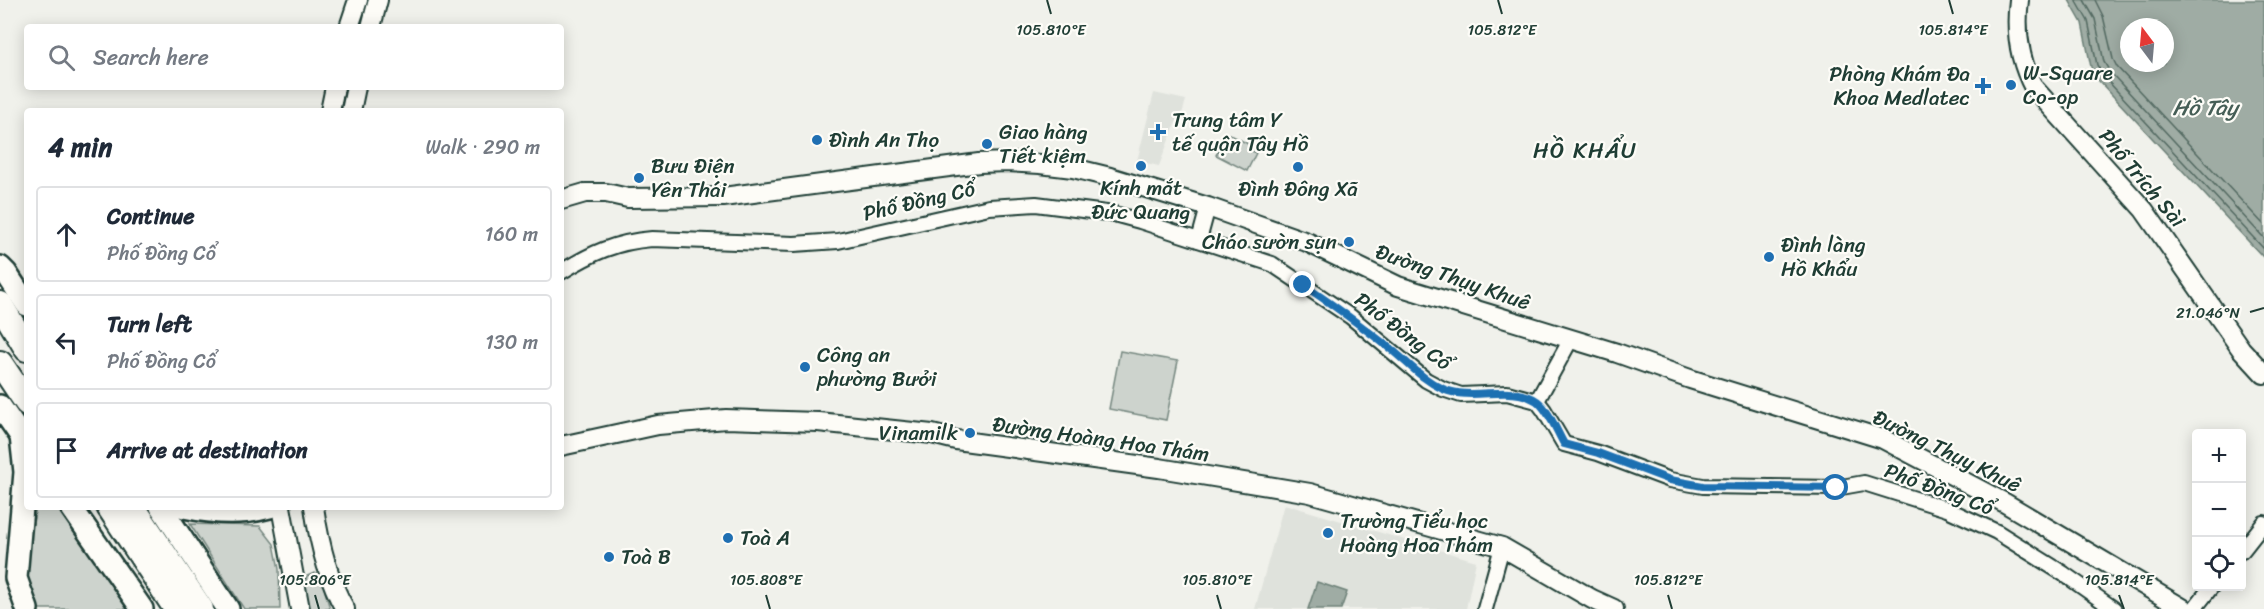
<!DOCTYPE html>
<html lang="en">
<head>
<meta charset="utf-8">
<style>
	body { margin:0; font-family:Sriracha,sans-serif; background:#f6f6f7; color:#1f2937 }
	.controls { position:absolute; right:18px; bottom:18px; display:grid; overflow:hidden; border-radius:6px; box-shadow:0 3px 15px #0003 }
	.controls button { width:54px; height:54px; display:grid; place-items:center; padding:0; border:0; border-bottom:2px solid #e0e1e3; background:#fff; color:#1f2937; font:30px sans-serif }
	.compass { position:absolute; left:2120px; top:18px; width:54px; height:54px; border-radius:50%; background:#fff; box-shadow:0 3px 15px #0003; rotate:344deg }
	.stop { position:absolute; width:18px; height:18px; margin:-14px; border:4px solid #1f6fb2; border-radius:50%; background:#fff }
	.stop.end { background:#1f6fb2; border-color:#fff; box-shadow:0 2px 6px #0008 }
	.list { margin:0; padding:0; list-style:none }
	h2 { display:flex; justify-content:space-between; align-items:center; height:78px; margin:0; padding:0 24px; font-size:26px }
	h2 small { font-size:20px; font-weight:400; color:#747a83 }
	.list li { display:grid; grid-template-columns:39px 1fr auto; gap:18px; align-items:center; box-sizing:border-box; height:96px; margin:0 12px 12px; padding:0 12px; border:2px solid #e0e1e3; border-radius:6px }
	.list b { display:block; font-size:22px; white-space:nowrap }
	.list p { margin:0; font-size:20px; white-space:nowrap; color:#747a83 }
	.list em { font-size:20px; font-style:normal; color:#747a83 }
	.icon { flex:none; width:33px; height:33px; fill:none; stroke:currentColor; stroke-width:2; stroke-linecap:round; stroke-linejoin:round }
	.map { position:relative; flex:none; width:2264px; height:609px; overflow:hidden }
	.search { position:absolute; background:#fff; box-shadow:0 3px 15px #0003; left:24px; top:24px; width:540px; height:66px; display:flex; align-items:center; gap:15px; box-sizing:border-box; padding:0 21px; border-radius:6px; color:#747a83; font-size:22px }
	.panel { position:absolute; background:#fff; box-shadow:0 3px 15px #0003; left:24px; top:108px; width:540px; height:402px; border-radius:6px }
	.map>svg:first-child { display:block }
	.built { fill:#dfe2dc }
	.green { fill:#cdd3cd; stroke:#768880; stroke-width:1.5 }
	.water { fill:#9faca4; stroke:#6c8077; stroke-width:1.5; fill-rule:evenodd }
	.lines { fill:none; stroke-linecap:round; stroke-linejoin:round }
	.shore { stroke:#526961; stroke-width:1.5 }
	.street-casing { stroke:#1f3d34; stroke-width:18 }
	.secondary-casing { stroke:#1f3d34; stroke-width:22 }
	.primary-casing { stroke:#1f3d34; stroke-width:26 }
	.highway-casing { stroke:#1f3d34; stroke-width:28 }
	.street { stroke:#fdfcf7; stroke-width:14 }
	.secondary { stroke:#fdfcf7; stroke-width:18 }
	.primary { stroke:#fdfcf7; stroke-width:21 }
	.highway { stroke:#fdfcf7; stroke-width:24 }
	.route { stroke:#1f6fb2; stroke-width:8 }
	.ticks { fill:none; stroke:#1f3d34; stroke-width:2 }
	.poi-dot { fill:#1f6fb2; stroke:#fdfcf7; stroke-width:2 }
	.labels { text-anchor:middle; stroke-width:4.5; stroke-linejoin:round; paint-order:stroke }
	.poi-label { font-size:21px; fill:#1f3d34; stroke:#fdfcf7; text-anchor:start }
	.street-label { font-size:21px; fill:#1f3d34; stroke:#fdfcf7 }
	.water-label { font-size:22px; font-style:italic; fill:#455e56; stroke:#fdfcf7 }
	.neighbourhood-label { font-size:22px; letter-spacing:1.5px; fill:#1f3d34; stroke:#fdfcf7 }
	.ticks-label { font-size:15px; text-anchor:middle; fill:#1f3d34; stroke:#fdfcf7; stroke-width:4.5; stroke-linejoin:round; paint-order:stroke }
</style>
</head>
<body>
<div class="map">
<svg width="2264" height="609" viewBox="0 0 2264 609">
	<rect width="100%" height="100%" fill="#f0f1eb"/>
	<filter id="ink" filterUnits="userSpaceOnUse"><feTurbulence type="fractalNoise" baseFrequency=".0167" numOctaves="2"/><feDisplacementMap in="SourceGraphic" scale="12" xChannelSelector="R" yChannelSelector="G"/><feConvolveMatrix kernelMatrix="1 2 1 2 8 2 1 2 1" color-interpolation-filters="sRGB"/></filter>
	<g filter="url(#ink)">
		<!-- built -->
		<g class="built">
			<polygon points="1154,93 1186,100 1182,114 1175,124 1159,166 1137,161"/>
			<polygon points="1284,504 1476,561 1466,609 1255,609"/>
		</g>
		<!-- green -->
		<g class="green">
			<polygon points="1229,134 1252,146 1250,150 1256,153 1247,171 1216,155"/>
			<polygon points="1120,351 1178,361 1166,420 1109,409"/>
			<path d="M36 507H61L128 609H39C19 578 30 541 36 507Z"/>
			<polygon points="190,524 260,526 274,544 279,569 280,609 244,609"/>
			<polygon points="314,573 321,577 330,609 308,609 305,582 307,576"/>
		</g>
		<!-- water -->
		<g class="water">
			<path d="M2069 0H2264V258L2099 81 2091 67 2082 23ZM2129 27H2165V63H2129Z"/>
			<polygon points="1317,582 1347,592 1341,609 1308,609"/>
		</g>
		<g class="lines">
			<!-- shore -->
			<g class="shore">
				<polyline points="2076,0 2088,21 2097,65 2104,77 2264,249"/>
				<polyline points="2084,0 2095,19 2104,62 2110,72 2264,238"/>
				<polyline points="2095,0 2103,16 2113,59 2117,67 2264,225"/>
			</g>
			<!-- street casing -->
			<g class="street-casing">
				<g id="street">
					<polyline points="1199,240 1208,207"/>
					<path d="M561 272C592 253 615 242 652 239L794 244 838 241 989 207 1036 204 1114 214 1140 221 1272 264 1351 317 1426 380 1443 389 1461 395 1507 393 1537 401 1544 410 1564 444 1598 453 1670 480 1703 486 1836 488 1864 483 1947 509 1997 532 2064 574 2114 609"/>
					<polyline points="1537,401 1571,339"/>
					<polyline points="2242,551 2264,523"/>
					<polyline points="1485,609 1502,547"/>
					<polyline points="2194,609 2212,586"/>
				</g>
			</g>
			<!-- secondary casing -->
			<g class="secondary-casing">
				<g id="secondary">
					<path d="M2019 0C2015 31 2019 60 2034 88L2144 210 2241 349 2264 374"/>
					<polyline points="349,27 358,0"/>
					<polyline points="371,27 378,0"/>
					<polyline points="330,111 335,87"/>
					<polyline points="351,111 356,87"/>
					<polyline points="561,200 585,193 606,193 628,198 723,197 979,163 1007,162 1040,164 1073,168 1110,177 1208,207 1307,242 1398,286 1617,353 1690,379 1883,439 2005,503 2184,609"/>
					<polyline points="561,446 658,425 726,419 818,422 932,434 956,440 1159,468 1310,493 1502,547 1592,599 1614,609"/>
					<polyline points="281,507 300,609"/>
					<path d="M314 507C319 542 327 578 345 609"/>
				</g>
			</g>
			<!-- primary casing -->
			<g class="primary-casing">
				<g id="primary">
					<polyline points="0,267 6,273 27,305"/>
					<polyline points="0,406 27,445"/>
					<polyline points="21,436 25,472 16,578 27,609"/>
					<polyline points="71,507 142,609"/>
					<polyline points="161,507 228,609"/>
					<path d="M184 507C212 513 242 515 270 507"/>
				</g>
			</g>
			<!-- highway casing -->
			<g class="highway-casing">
				<g id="highway">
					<polyline points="0,304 27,349"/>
					<polyline points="0,363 27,403"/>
					<polyline points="109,507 176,609"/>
					<polyline points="133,507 201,609"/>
				</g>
			</g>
			<!-- street -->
			<use href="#street" class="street"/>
			<!-- secondary -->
			<use href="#secondary" class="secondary"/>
			<!-- primary -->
			<use href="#primary" class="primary"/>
			<!-- highway -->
			<use href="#highway" class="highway"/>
		</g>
	</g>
	<g class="lines" filter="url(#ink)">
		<!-- route -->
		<path class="route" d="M1303 285C1334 305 1363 327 1392 350 1409 364 1423 380 1443 389 1474 402 1510 383 1537 401 1549 410 1557 432 1564 444L1598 453 1670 480 1703 486 1836 488"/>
	</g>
	<!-- ticks -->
	<path class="ticks" d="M1047 0 1051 14M1498 0 1502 14M1949 0 1953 14M2250 312 2264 308M315 595 319 609M766 595 770 609M1217 595 1221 609M1668 595 1672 609M2119 595 2124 609"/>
	<!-- markers -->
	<g class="poi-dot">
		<circle cx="2011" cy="85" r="6"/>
		<path d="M1980 77h6v6h6v6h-6v6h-6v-6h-6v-6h6z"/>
		<path d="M1155 123h6v6h6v6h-6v6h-6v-6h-6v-6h6z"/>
		<circle cx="817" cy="140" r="6"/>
		<circle cx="987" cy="144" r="6"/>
		<circle cx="1141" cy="166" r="6"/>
		<circle cx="1298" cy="167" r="6"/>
		<circle cx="639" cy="178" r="6"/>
		<circle cx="1349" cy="242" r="6"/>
		<circle cx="1769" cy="257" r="6"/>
		<circle cx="805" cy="367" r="6"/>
		<circle cx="970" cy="433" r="6"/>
		<circle cx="1328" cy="533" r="6"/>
		<circle cx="728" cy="538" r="6"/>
		<circle cx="609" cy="557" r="6"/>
	</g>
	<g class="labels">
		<!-- poi labels -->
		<g class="poi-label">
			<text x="2023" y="80">W-Square<tspan x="2023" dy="24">Co-op</tspan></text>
			<text x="1970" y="81" text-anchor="end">Phòng Khám Đa<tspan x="1970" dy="24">Khoa Medlatec</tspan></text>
			<text x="1172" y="127">Trung tâm Y<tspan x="1172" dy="24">tế quận Tây Hồ</tspan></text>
			<text x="999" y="139">Giao hàng<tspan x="999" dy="24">Tiết kiệm</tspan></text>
			<text x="829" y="147">Đình An Thọ</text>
			<text x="651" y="173">Bưu Điện<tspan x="651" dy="24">Yên Thái</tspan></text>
			<text x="1141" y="195" text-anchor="middle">Kính mắt<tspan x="1141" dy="24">Đức Quang</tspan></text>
			<text x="1298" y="196" text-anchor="middle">Đình Đông Xã</text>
			<text x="1337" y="249" text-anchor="end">Cháo sườn sụn</text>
			<text x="1781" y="252">Đình làng<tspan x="1781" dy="24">Hồ Khẩu</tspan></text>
			<text x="817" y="362">Công an<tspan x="817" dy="24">phường Bưởi</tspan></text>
			<text x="958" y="440" text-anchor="end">Vinamilk</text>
			<text x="1340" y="528">Trường Tiểu học<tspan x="1340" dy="24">Hoàng Hoa Thám</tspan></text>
			<text x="740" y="545">Toà A</text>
			<text x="621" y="564">Toà B</text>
		</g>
		<!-- street labels -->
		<g class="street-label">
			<text transform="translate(2142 178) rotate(50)" y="7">Phố Trích Sài</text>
			<text transform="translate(919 201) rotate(-13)" y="7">Phố Đồng Cổ</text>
			<text transform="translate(1453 277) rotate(19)" y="7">Đường Thụy Khuê</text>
			<text transform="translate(1403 331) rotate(37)" y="7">Phố Đồng Cổ</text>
			<text transform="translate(1101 439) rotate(8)" y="7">Đường Hoàng Hoa Thám</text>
			<text transform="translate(1947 451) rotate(26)" y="7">Đường Thụy Khuê</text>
			<text transform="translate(1939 489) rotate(20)" y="7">Phố Đồng Cổ</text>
		</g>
		<!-- water labels -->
		<g class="water-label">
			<text x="2205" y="115">Hồ Tây</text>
		</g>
		<!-- neighbourhood labels -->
		<g class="neighbourhood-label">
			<text x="1585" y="158">HỒ KHẨU</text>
		</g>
	</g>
	<g class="ticks-label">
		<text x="1051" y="35">105.810°E</text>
		<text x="1502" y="35">105.812°E</text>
		<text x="1953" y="35">105.814°E</text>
		<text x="2208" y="318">21.046°N</text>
		<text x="315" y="585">105.806°E</text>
		<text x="766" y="585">105.808°E</text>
		<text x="1217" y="585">105.810°E</text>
		<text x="1668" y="585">105.812°E</text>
		<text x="2119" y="585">105.814°E</text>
	</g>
</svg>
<div class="controls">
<button>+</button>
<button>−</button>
<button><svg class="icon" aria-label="locate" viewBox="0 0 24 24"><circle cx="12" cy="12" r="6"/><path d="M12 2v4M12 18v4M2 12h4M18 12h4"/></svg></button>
</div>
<svg class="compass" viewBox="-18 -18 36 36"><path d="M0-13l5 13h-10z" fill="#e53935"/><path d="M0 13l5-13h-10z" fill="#747a83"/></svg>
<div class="stop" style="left:1836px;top:488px"></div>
<div class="stop end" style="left:1303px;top:285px"></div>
<div class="search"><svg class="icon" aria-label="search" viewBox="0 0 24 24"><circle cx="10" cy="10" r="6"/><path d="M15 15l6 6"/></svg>Search here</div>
<section class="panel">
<h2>4 min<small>Walk · 290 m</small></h2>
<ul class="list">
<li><svg class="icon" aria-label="ahead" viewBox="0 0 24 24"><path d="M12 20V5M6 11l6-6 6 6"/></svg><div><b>Continue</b><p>Phố Đồng Cổ</p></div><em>160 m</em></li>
<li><svg class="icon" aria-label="left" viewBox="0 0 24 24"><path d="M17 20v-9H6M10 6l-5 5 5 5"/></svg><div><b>Turn left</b><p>Phố Đồng Cổ</p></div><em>130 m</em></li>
<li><svg class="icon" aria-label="arrive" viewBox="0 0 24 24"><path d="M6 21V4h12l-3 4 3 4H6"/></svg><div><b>Arrive at destination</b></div></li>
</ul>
</section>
</div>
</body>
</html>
